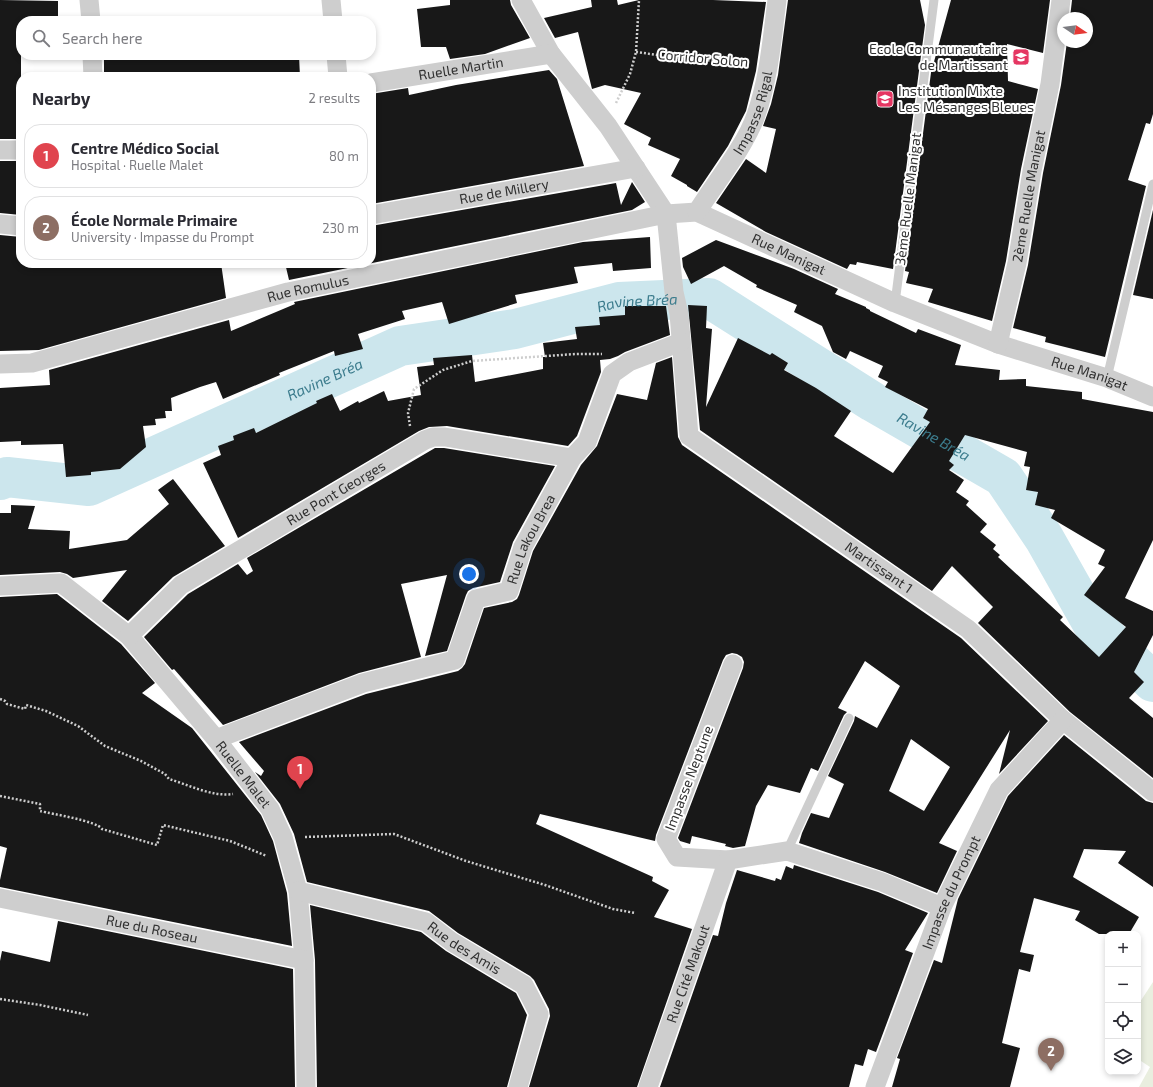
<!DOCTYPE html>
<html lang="en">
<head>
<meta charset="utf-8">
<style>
	body { margin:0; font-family:"Exo 2",sans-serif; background:#f7f7f7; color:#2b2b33 }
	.controls { position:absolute; right:12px; bottom:12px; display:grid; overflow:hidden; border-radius:8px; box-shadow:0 2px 6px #0003 }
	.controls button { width:36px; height:36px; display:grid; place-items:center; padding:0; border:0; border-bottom:1px solid #e1e1e2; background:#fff; color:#2b2b33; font:20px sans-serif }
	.compass { position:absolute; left:1057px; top:12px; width:36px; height:36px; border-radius:50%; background:#fff; box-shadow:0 2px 6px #0003; rotate:103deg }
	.you { position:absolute; left:469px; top:574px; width:14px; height:14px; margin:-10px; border:3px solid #fff; border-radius:50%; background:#1a73e8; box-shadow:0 0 0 6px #1a73e833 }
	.badge { display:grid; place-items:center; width:26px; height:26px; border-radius:50%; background:#b45309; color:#fff; font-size:13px; font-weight:700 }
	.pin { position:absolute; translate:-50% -33px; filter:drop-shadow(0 1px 2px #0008) }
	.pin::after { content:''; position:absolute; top:21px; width:14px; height:12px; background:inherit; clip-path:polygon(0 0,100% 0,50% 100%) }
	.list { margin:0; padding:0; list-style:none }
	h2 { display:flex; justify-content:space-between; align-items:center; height:52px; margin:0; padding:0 16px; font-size:17px }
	h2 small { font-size:13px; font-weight:400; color:#7c7c81 }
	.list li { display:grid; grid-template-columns:26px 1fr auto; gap:12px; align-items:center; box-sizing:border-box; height:64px; margin:0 8px 8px; padding:0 8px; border:1px solid #e1e1e2; border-radius:16px }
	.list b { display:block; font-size:15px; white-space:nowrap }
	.list p { margin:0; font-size:13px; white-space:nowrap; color:#7c7c81 }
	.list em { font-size:13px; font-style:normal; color:#7c7c81 }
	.icon { flex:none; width:22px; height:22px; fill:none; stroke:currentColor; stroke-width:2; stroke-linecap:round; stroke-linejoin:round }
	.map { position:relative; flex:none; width:1153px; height:1087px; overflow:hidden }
	.search { position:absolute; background:#fff; box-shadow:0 2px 6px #0003; left:16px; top:16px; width:360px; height:44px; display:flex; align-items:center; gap:10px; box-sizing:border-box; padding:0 14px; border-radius:16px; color:#7c7c81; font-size:15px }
	.panel { position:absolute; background:#fff; box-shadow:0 2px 6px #0003; left:16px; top:72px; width:360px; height:196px; border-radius:16px }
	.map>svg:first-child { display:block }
	.green { fill:#e9eedf }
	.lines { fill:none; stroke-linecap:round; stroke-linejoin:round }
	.river { stroke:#cce6ed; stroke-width:40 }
	.building { fill:#181818; fill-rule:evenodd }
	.path { stroke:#cecece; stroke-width:2.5; stroke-dasharray:2 2; stroke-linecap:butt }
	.lane { stroke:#cecece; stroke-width:9 }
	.street { stroke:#cecece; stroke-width:19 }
	.labels { text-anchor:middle; stroke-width:4; stroke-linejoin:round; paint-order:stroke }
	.poi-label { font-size:14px; fill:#313131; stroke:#fff; text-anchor:end }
	.street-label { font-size:14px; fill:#313131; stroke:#fff }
	.water-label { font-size:15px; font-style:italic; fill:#3c7c8d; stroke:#fff }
</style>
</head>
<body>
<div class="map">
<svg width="1153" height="1087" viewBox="0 0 1153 1087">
	<rect width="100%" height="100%" fill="#fff"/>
	<!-- green -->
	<polygon class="green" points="1153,982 1153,1087 1139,1087 1150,1067 1138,1059 1138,1005"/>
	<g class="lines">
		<!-- river -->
		<path class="river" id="s1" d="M0 480 7 477 89 486 400 346 515 329 619 302 709 298 873 402 1003 477 1044 538 1092 623 1153 682"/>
	</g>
	<!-- building -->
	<g class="building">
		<polygon points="0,0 58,1 58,21 21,21 21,139 0,139"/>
		<polygon points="450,0 510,0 511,5 530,38 485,54 450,59 446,47 421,47 417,9 450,5"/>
		<polygon points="591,0 617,0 618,5 639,0 713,0 766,2 756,71 746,111 728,146 697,192 687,186 687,185 671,176 680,159 648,145 651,138 624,124 641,93 605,85 592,89 578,32 555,38 544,18 592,7"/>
		<polygon points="788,0 920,0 925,25 893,269 857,262 856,265 850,264 847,269 766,232 716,203 746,159 766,173 776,129 763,126 771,104 778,75"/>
		<polygon points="951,0 1050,0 1043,53 1007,44 1008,81 1038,89 1021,169 1006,261 992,321 928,302 933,289 906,283 909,272 905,271 932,65 932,69"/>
		<polygon points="1072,0 1153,0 1153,114 1150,124 1146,123 1128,180 1146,186 1105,357 1045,342 1046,337 1013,328 1028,265 1043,173 1061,85 1067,42 1087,42 1087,18 1070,18"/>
		<polygon points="104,55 299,55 300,77 219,76 219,77 104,77"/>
		<polygon points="549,70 557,79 584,166 371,204 371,94 408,88 409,95 456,85"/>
		<polygon points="0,161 21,161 21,215 0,213"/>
		<polygon points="632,182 645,202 632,210 289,280 285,263 371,263 371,226 616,183 621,205"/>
		<polygon points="1153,210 1153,299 1133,295"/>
		<polygon points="0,235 21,237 21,263 221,263 226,298 39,350 0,351"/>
		<polygon points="650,237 651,268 613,271 612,263 574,267 578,283 515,295 517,303 449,324 442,302 402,311 405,319 358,334 363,349 335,356 334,351 279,373 280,375 223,399 216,382 200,387 171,398 172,411 165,411 166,418 155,419 156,425 143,426 146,447 120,469 91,472 91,475 66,477 63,444 21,445 21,441 0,442 0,388 50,385 49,370 229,320 231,331 295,304 294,302 583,242"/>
		<path d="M716 240 794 269 838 289 835 294 866 307V308L870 310V311L916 333 918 329 961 345 955 365 1000 370 999 380 1026 379V386L1082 392V399L1153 412V540L1125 598 1153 611V635L1134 672 1144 682 1129 698 1153 718V778L1070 712 978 623 993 607 952 566 932 591 700 430 688 305 707 306 706 328 712 329 706 407 738 338 770 355 772 353 788 363 784 370 816 388 851 411 834 436 893 473 930 422 923 418 928 409 885 387 888 382 878 377 883 366 850 351 846 359 833 352 822 326 794 312 797 305 756 287 757 285 724 266 691 284 683 267 682 258ZM965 435 1027 452 1024 466 1030 467 1026 490 1038 492 1035 505 1055 510 1051 518 1105 550 1098 564 1105 567 1084 595 1126 627 1099 657 1060 620 1063 617 998 557 1000 555 993 549 996 545 980 532 987 524 966 505 969 501 956 492 964 480 949 470 954 465 949 461Z"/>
		<polygon points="625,306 666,306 670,335 625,352 618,356 610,359 600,360 601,372 577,436 568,446 447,426 429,427 419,431 238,538 203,463 221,455 218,446 234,440 233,436 254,428 256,433 317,403 316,401 332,394 340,411 358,401 359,403 384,391 388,401 421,395 417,367 434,365 433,358 472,355 475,382 543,369 543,357 545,357 543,343 577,339 575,327 600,325 599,317 625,315"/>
		<path d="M672 357 678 437 682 445 961 638 1048 721 999 774 1010 730 939 843 957 851 937 893 885 872 799 843 802 833 811 813 829 818 844 784 828 776 854 721 855 716 877 728 900 686 865 661 838 708 847 712 844 715 818 771 811 768 800 793 768 785 756 806 745 846 733 848 725 846 726 844 692 836 690 844 680 841 678 838 743 668 744 662 742 657 737 654 732 653 726 655 723 660 656 835 655 841 540 814 536 824 653 877 652 881 669 890 654 917 692 929 637 1087H529L550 1016 549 1009 534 980 530 976 458 933 429 911 307 882 294 834 280 804 255 772 261 776 264 771 239 742 366 694 458 671 462 668 465 664 484 608 512 602 517 599 519 595 533 551 581 465 597 446 617 394 647 400 656 363ZM911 739 950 767 924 811 889 791Z"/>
		<polygon points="435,448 444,448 555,466 513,542 500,582 473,588 468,591 466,595 447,651 425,656 447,575 401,584 421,657 359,673 223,725 174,669 172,670 144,637 188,594 238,564 247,575 253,571 247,558"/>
		<polygon points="173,479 225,546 173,577 128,621 102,601 127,570 73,578 67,574 60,572 0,575 0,513 11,513 11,505 35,506 28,529 70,531 69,549 127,540 169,504 158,490"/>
		<polygon points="57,594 121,644 155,683 142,693 192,728 261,815 273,841 287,893 292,946 0,887 0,880 7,848 0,846 0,597"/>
		<polygon points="1064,735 1146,801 1153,803 1153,887 1118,863 1126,851 1084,849 1073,877 1139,917 1129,934 1099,934 1075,920 1080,911 1034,898 1020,952 1034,955 1030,972 1019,969 1002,1043 1020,1048 1010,1087 892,1087 900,1059 897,1058 934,960 942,963 958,899 1008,796"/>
		<polygon points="794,865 878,892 928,913 905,950 913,953 876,1052 868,1049 863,1066 855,1064 849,1087 660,1087 713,935 718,936 726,903 737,870 775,881 776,878 781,880 786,866 793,869"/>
		<polygon points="310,905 421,932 446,951 516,993 527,1015 507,1087 317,1087 315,960"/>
		<polygon points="58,921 293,969 295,1087 0,1087 0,961 2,951 50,962"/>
	</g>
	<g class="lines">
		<!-- path -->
		<g class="path">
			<polyline points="636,52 687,59 749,63"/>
			<polyline points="616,103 630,74 636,52 639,0"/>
			<polyline points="410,426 408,413 414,389 443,370 472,361 576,354 602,354"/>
			<path d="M0 699 5 701 7 704 25 709 26 705 46 711 78 726 105 746 141 761 165 774 169 779C189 785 212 797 233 794"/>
			<path d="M0 796 40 804V811C52 814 97 821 102 829L157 845 163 825 230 841 267 856"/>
			<polyline points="305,837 394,834 466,861 545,885 613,909 635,913"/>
			<polyline points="0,999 40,1005 88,1015"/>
		</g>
		<!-- lane -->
		<g class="lane">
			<polyline points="895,303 934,0"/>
			<polyline points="1107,378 1153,184"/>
			<polyline points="787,851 849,718"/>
		</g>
		<!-- street -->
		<g class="street">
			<polyline points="89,0 91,21"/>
			<polyline points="331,0 333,21"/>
			<path id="s2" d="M521 0 551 54 608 126 666 214 697 212 895 303 998 344 1107 378 1153 397"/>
			<polyline points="92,55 93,77"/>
			<polyline points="336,55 338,77"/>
			<path id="s3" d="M371 83 551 54"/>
			<polyline points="0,150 21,150"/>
			<path id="s4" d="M697 212C715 183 745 147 756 115 769 78 772 39 777 0"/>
			<path id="s5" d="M371 215 636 168"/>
			<polyline points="0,224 21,226"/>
			<path id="s6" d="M998 344 1017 263 1032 171 1050 84 1061 0"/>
			<path id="s7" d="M0 364 32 363 288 292 666 214 674 292 679 314 689 436 968 629 1063 720 1153 792"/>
			<path id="s8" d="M0 586 61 583 129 636 216 739 270 809 283 837 298 891 304 960 306 1087"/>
			<path id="s9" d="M129 636 181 585 425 440 433 437H445L572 458"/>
			<polyline points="733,664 666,839 677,857 728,860 787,851 882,882 942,907"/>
			<path id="s10" d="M216 739 363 683 455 660 476 599 509 591 523 547 572 458 587 442 612 374 629 362 681 342"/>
			<path id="s11" d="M298 891 426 922 452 942 524 985 539 1014 518 1087"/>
			<path id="s12" d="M0 898 304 960"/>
			<path id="s13" d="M648 1087 728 860"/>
			<path id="s14" d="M875 1087 942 907 999 790 1063 720"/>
		</g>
	</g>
	<!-- icons -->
	<defs>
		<g id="school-square" transform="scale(0.9)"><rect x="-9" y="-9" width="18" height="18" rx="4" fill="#e53662" stroke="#fff"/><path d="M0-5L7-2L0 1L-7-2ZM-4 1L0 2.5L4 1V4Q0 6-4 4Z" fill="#fff"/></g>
	</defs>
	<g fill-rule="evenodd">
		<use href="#school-square" x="1021" y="57"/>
		<use href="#school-square" x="885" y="99"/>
	</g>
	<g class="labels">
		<!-- poi labels -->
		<g class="poi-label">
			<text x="1008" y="54">Ecole Communautaire<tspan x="1008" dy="16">de Martissant</tspan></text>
			<text x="898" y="96" text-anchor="start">Institution Mixte<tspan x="898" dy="16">Les Mésanges Bleues</tspan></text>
		</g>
		<!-- street labels -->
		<g class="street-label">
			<text transform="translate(703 58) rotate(5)" y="5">Corridor Solon</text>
			<text dy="5" stroke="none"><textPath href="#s3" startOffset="91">Ruelle Martin</textPath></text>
			<text dy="5" stroke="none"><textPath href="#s4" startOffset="115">Impasse Rigal</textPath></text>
			<text dy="5" stroke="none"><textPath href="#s5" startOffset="135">Rue de Millery</textPath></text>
			<text dy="5" stroke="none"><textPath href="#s6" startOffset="151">2ème Ruelle Manigat</textPath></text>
			<text transform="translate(908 199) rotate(-83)" y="5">3ème Ruelle Manigat</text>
			<text dy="5" stroke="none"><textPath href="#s2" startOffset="391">Rue Manigat</textPath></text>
			<text dy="5" stroke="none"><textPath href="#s7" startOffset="318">Rue Romulus</textPath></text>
			<text dy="5" stroke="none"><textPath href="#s2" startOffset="715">Rue Manigat</textPath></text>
			<text dy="5" stroke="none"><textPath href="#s9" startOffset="253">Rue Pont Georges</textPath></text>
			<text dy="5" stroke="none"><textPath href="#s10" startOffset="407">Rue Lakou Brea</textPath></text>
			<text dy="5" stroke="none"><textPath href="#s7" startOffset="1138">Martissant 1</textPath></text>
			<text dy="5" stroke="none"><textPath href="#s8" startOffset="327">Ruelle Malet</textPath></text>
			<text transform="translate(689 778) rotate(-69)" y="5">Impasse Neptune</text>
			<text dy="5" stroke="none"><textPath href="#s14" startOffset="209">Impasse du Prompt</textPath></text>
			<text dy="5" stroke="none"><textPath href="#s12" startOffset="155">Rue du Roseau</textPath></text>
			<text dy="5" stroke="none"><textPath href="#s11" startOffset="178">Rue des Amis</textPath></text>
			<text dy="5" stroke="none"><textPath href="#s13" startOffset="120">Rue Cité Makout</textPath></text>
		</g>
		<!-- water labels -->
		<g class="water-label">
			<text dy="5" stroke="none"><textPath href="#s1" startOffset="673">Ravine Bréa</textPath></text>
			<text dy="5" stroke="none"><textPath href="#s1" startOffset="349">Ravine Bréa</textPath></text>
			<text dy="5" stroke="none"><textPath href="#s1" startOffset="1009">Ravine Bréa</textPath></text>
		</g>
	</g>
</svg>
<div class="controls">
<button>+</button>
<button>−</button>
<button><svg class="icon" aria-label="locate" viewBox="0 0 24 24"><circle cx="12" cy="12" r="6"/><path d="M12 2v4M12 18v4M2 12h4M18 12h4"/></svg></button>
<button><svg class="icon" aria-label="layers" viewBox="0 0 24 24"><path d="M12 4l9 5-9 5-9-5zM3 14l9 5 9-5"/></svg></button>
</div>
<svg class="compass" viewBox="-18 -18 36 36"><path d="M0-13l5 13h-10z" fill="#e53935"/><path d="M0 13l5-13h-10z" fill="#7c7c81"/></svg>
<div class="you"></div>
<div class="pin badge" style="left:300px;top:789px;background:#e0444e">1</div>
<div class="pin badge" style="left:1051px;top:1071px;background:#8d6e63">2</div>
<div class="search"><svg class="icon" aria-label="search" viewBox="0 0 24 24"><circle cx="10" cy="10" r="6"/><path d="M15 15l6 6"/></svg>Search here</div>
<section class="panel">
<h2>Nearby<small>2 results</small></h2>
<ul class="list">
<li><span class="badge" style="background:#e0444e">1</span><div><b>Centre Médico Social</b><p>Hospital · Ruelle Malet</p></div><em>80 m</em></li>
<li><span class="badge" style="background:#8d6e63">2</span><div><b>École Normale Primaire</b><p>University · Impasse du Prompt</p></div><em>230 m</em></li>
</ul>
</section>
</div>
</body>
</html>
